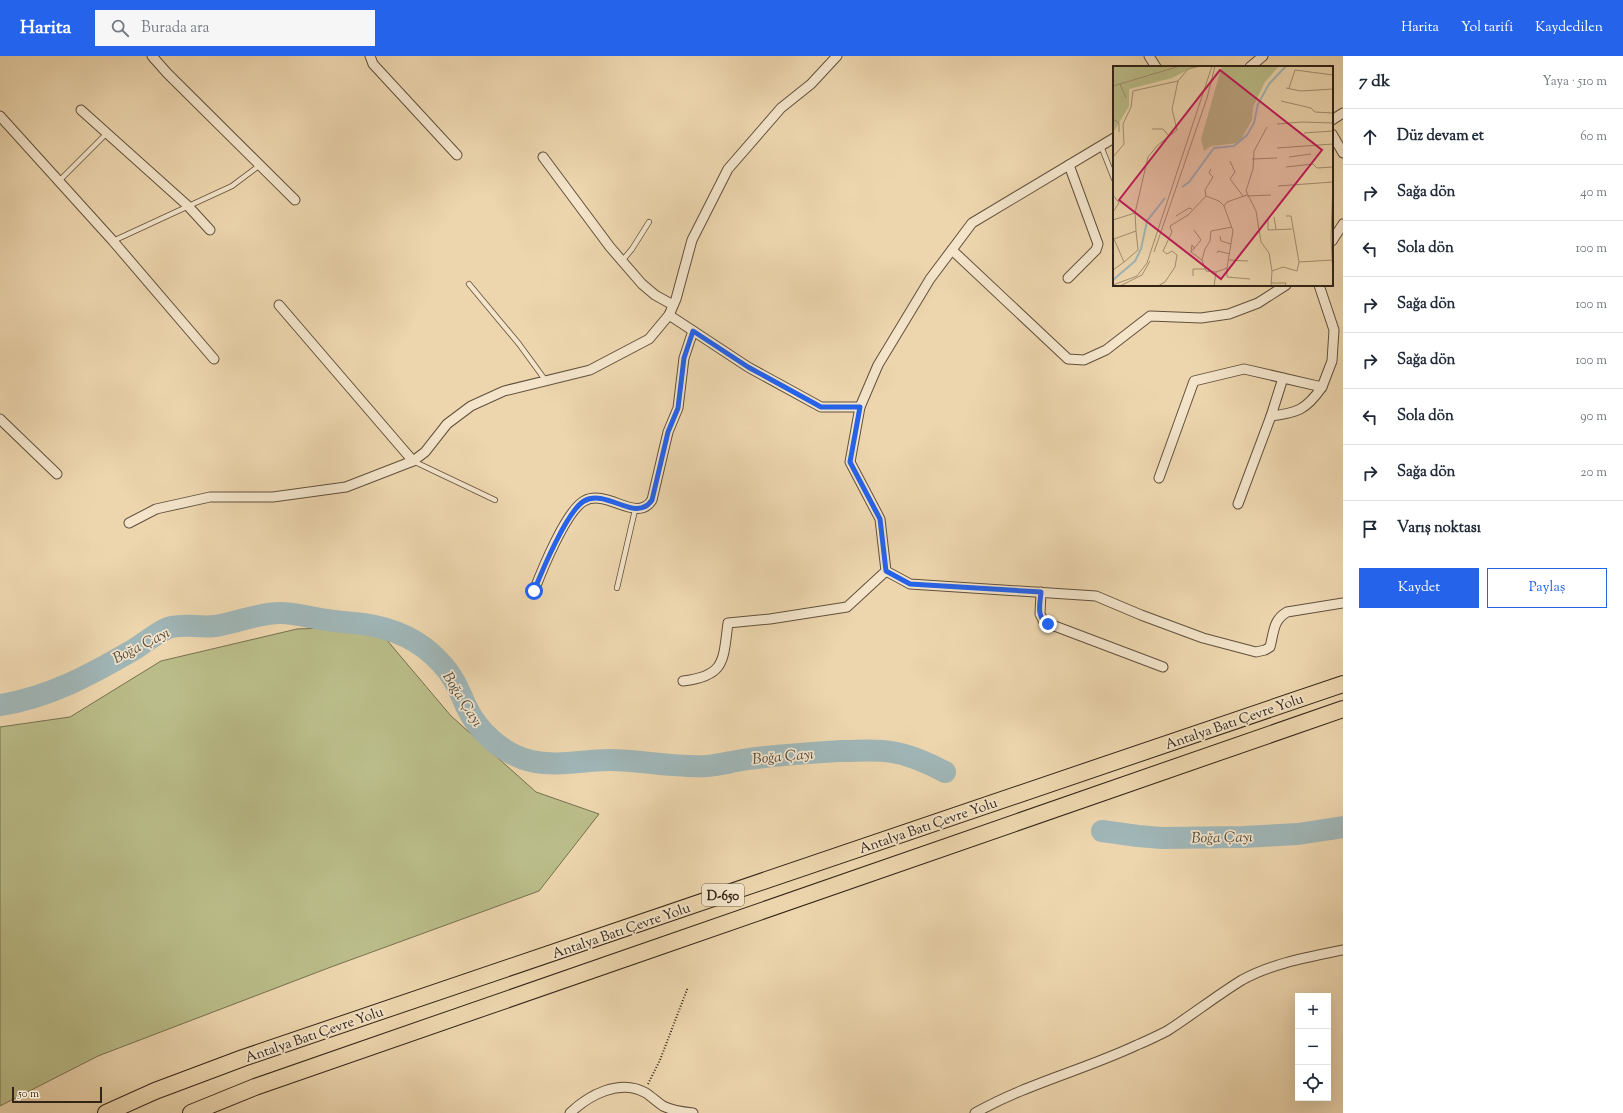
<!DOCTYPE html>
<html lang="tr">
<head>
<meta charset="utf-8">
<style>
	body { margin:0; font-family:"Sorts Mill Goudy",serif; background:#f6f6f7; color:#1f2937 }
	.controls { position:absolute; right:12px; bottom:12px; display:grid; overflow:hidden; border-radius:0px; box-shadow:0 4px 16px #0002 }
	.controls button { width:36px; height:36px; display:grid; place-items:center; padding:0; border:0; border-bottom:1px solid #e0e1e3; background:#fff; color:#1f2937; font:20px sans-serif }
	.scale { position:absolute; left:12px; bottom:10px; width:90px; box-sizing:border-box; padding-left:4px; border:2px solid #322416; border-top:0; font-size:11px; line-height:14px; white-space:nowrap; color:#322416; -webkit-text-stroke:3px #f3e4ca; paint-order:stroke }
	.stop { position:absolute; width:12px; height:12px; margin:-9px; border:3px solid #2563eb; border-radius:50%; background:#fff }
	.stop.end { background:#2563eb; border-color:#fff; box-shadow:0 1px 4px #0008 }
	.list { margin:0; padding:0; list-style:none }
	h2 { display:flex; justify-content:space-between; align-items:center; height:52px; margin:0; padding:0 16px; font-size:17px }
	h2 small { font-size:13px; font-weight:400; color:#747a83 }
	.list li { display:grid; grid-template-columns:26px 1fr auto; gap:12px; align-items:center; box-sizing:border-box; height:56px; padding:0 16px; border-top:1px solid #e0e1e3 }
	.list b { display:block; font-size:15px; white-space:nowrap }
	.list em { font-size:13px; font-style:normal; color:#747a83 }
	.actions { display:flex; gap:8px; padding:12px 16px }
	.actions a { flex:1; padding:9px 0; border:1px solid #2563eb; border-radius:0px; text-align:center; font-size:14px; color:#2563eb }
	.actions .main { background:#2563eb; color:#fff }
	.icon { flex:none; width:22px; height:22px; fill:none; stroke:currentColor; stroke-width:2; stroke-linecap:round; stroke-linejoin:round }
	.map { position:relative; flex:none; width:1343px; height:1057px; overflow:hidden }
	header { display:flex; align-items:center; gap:24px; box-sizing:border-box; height:56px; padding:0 20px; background:#2563eb; color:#fff }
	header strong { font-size:19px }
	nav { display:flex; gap:22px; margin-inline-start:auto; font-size:14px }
	.search { width:280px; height:36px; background:#f6f6f7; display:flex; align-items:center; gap:10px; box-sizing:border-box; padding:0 14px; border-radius:0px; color:#747a83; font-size:15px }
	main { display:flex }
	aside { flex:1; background:#fff }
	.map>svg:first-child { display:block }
	.green { fill:#babd89; stroke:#767050 }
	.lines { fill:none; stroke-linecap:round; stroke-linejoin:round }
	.river { stroke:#a0b6b7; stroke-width:22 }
	.service-casing { stroke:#61503c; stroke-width:6 }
	.minor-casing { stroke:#61503c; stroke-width:11 }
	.trunk-casing { stroke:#322416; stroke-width:18 }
	.path { stroke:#322416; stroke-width:2; stroke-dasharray:1 2; stroke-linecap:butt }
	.service { stroke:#f3e4ca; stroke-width:4.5 }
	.minor { stroke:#f3e4ca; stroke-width:9 }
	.trunk { stroke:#edd6ae; stroke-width:16 }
	.route { stroke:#2563eb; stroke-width:5 }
	.labels { text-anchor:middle; stroke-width:3.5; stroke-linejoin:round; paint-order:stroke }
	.shield { fill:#f3e4ca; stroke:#6c5e4c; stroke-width:1 }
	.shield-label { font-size:13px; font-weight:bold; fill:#322416 }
	.street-label { font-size:14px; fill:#322416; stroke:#f3e4ca }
	.water-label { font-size:15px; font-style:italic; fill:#4e483e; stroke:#f3e4ca }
	.inset-river { fill:none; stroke:#a0b6b7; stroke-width:2 }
	.inset-road { fill:none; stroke:#a28f71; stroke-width:1 }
	.view { fill:#c2185b; fill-opacity:0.15; stroke:#c2185b; stroke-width:2 }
	.inset-edge { fill:none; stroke:#322416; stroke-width:2 }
</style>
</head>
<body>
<header>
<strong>Harita</strong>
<div class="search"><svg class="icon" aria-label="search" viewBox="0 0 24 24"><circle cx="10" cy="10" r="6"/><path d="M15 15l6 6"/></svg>Burada ara</div>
<nav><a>Harita</a><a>Yol tarifi</a><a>Kaydedilen</a></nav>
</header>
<main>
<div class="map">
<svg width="1343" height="1057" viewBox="0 0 1343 1057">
	<rect width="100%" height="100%" fill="#edd6ae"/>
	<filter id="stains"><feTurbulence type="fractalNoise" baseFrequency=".005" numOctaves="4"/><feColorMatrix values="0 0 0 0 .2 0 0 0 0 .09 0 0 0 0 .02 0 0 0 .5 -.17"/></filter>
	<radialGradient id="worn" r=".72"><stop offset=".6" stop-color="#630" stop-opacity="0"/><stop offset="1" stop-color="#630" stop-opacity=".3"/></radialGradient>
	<!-- green -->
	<polygon class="green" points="375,570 451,660 536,736 599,758 539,835 331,911 98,1000 0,1050 0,671 70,661 161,605 297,573"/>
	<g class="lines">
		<!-- river -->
		<g class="river">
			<path d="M0 649C48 642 92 618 133 594 145 587 156 577 168 572 183 567 199 572 215 570 237 567 257 557 280 557 295 557 308 561 321 563 335 566 349 566 363 568 392 572 420 584 440 606 453 619 459 634 466 650 478 676 503 698 531 705 557 711 583 704 609 704 642 704 673 712 707 710 719 709 730 706 742 704 775 699 808 697 840 695 858 695 875 693 892 696 911 699 928 707 945 716"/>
			<polyline points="1102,775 1138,780 1162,782 1243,781 1298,778 1343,771"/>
		</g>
		<!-- service casing -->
		<g class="service-casing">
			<g id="service">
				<polyline points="1101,90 1114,123"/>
				<polyline points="59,125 107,77"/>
				<polyline points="113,185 232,130 260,109"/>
				<polyline points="622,205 632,193 649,166"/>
				<polyline points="469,228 519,288 546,325"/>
				<polyline points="413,405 495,444"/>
				<polyline points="617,532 635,454"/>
			</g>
		</g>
		<!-- minor casing -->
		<g class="minor-casing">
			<g id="minor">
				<polyline points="152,0 167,17 295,144"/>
				<polyline points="370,0 373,8 457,99"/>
				<polyline points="1149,0 1156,11"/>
				<polyline points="1250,11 1263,0"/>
				<polyline points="81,54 188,150 210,174"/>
				<polyline points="0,60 113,185 214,303"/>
				<polyline points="1332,64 1343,57"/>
				<polyline points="1332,78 1343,97"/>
				<path d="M1114 82 972 167 930 223 878 309 860 351 850 406 880 463 886 515 910 528 1096 540 1141 559 1203 582 1256 596 1265 594 1270 591C1274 576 1273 564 1287 556L1343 547"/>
				<polyline points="543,101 610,191 642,228 655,239 673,249"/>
				<polyline points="1332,185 1343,168"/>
				<polyline points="952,194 1068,303 1084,304 1106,294 1150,260 1201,262 1229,258 1258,247 1286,229"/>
				<polyline points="1068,222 1096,194 1098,188 1069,109"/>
				<polyline points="279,249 413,405"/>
				<polyline points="669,259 748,311 821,351 860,351"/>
				<path d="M1283 322 1271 360C1297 357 1306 354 1322 331"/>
				<polyline points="0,363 57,418"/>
				<polyline points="1159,422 1194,325 1244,313 1322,331 1332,305 1334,274 1319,229"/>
				<polyline points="1238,448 1271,360"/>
				<polyline points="129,467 156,453 210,441 273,441 346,431 413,405 425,396 447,368 471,350 504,335 590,314 649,283 669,259 676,243 692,184 728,113 781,52 811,28 837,0"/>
				<path d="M534 535C542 514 566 455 584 445 607 432 637 468 652 444L668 376 678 352 684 302 693 275"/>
				<polyline points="1041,536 1040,558 1044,566 1163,611"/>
				<path d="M683 625C726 620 723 604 728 567L770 563 847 551 886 515"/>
				<path d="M570 1057C589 1039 620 1022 646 1037 652 1041 657 1046 663 1050 673 1055 683 1056 693 1057"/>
				<path d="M975 1057C1026 1028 1084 1014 1137 989 1147 985 1157 980 1167 975 1192 959 1216 940 1242 924 1273 907 1309 901 1343 894"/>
			</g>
		</g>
		<!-- trunk casing -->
		<g class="trunk-casing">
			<g id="trunk">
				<polyline points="106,1057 155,1035 243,1002 1343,628"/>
				<polyline points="191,1057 255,1031 1343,653"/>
			</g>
		</g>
		<!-- path -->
		<polyline class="path" points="648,1028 660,1004 688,931"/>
		<!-- service -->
		<use href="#service" class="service"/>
		<!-- minor -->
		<use href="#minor" class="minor"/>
		<!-- trunk -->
		<use href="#trunk" class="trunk"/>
	</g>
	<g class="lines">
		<!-- route -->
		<path class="route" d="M534 535C542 515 567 455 584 445 607 432 636 468 652 444L668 376 678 352 684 302 693 275 748 311 821 351H860L850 406 880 463 886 515 910 528 1041 536C1040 547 1036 562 1048 568"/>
	</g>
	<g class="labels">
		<!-- shield labels -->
		<rect class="shield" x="702" y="828" width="42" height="22" rx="3"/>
		<g class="shield-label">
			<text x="723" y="844">D-650</text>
		</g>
		<!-- street labels -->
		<g class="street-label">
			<text transform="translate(1234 665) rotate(-19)" y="5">Antalya Batı Çevre Yolu</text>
			<text transform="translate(928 769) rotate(-19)" y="5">Antalya Batı Çevre Yolu</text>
			<text transform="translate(621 874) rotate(-19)" y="5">Antalya Batı Çevre Yolu</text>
			<text transform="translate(314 978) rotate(-19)" y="5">Antalya Batı Çevre Yolu</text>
		</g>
		<!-- water labels -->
		<g class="water-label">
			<text transform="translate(141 589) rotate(-27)" y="5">Boğa Çayı</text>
			<text transform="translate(463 643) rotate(58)" y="5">Boğa Çayı</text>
			<text transform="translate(783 700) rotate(-5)" y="5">Boğa Çayı</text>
			<text transform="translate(1222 781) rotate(-1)" y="5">Boğa Çayı</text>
		</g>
	</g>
	<!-- overview -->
	<g transform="translate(1113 10)">
		<rect width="220" height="220" fill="#edd6ae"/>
		<path d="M0 0H82L59 12 16 23V40L2 64H0ZM109 0H166L152 16 140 41 139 54 126 77 98 80 91 85 88 73Z" fill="#babd89"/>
		<path class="inset-river" d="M69 121 76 116 101 82 121 80 134 69 141 57 145 38 156 18 173 0M0 214 22 195 28 183 34 155 52 132"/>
		<path class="inset-road" d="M7 18 13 32M0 20 67 0M173 22 188 25 220 23M176 22 182 4 220 9M168 35 198 42 202 46 220 47M0 53 6 57V66M164 58 189 56 220 57M154 61 141 85 140 103 133 125 143 145 148 176 156 187 159 205 158 220M39 63H50L56 70M191 67 220 65M164 82 220 78M0 91 11 78 10 58 18 41 20 25 65 15M176 91 198 88M139 93 164 92M117 95 122 106 117 113 130 130M173 101 200 98 204 102 220 101M220 114 218 173 220 209M165 120 220 116M0 129 6 137 0 146M93 130 92 124 100 111 96 107 98 103M134 130 158 129M111 140 114 136 134 129M63 150 76 142 79 143M173 150H178L186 196M161 151 163 163M0 154 22 147 35 91 45 79 64 64 59 43 65 15 75 3 87 0M155 154V164L179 163M81 164 88 174 78 186 89 194 93 205 103 206M107 170 108 175 118 178M41 186 94 32 102 0M78 186 79 179 82 183M104 187 105 185 117 188M89 194 92 183 97 175 98 165 119 161M116 194 135 195M11 196 25 184 23 165M114 202V211L137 213M0 204 11 196 1 173 23 165 22 147M159 205 170 201 184 205 186 196 220 194M80 210V203H93M158 217H173L172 220M0 219 24 210 34 197 99 0M7 220 29 209 37 195M45 220 52 216 62 201 64 189 59 185 54 188 50 185 59 166 57 160 75 149 93 130 106 135 111 140 120 165 114 202 103 206 101 220M101 220H115"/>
		<path class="view" d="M107 4 209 84 108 213 6 134Z"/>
		<rect width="220" height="220" class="inset-edge"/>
	</g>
	<rect width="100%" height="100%" filter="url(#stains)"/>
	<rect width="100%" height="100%" fill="url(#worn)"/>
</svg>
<div class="controls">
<button>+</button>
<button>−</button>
<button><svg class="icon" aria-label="locate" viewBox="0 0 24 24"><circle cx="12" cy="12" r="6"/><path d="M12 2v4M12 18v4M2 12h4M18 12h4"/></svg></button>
</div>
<div class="scale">50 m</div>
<div class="stop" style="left:534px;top:535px"></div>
<div class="stop end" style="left:1048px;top:568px"></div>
</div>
<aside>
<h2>7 dk<small>Yaya · 510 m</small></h2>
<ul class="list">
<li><svg class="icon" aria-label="ahead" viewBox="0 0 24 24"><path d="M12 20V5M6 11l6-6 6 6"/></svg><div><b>Düz devam et</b></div><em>60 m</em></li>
<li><svg class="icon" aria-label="right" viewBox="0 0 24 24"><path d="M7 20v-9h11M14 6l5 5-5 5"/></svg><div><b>Sağa dön</b></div><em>40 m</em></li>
<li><svg class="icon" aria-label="left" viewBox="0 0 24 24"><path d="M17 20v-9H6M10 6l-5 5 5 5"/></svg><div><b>Sola dön</b></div><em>100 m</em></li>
<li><svg class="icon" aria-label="right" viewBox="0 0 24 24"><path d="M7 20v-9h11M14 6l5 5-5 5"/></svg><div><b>Sağa dön</b></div><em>100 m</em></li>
<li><svg class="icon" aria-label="right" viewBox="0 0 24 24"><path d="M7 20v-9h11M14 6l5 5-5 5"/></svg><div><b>Sağa dön</b></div><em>100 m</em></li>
<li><svg class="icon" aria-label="left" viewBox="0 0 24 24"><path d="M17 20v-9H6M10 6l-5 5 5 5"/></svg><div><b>Sola dön</b></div><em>90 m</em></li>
<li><svg class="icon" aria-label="right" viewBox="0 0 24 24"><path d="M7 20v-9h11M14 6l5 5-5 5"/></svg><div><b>Sağa dön</b></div><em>20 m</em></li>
<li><svg class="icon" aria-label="arrive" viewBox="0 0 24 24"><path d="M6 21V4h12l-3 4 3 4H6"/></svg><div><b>Varış noktası</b></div></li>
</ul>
<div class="actions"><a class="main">Kaydet</a><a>Paylaş</a></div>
</aside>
</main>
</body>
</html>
